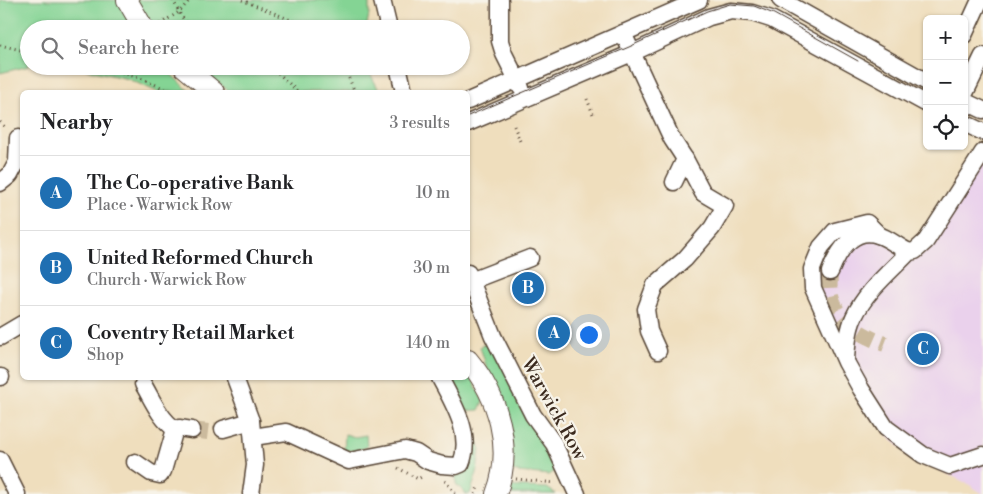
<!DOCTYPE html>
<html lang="en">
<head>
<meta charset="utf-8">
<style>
	body { margin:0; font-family:"Libre Bodoni",serif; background:#f6f6f6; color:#202124 }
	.controls { position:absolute; right:15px; top:15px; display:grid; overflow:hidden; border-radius:8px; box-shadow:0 1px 4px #0004 }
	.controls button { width:45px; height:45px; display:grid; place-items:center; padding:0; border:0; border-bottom:1px solid #e0e0e0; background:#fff; color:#202124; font:25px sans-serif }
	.you { position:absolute; left:588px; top:334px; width:18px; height:18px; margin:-12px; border:4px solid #fff; border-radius:50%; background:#1a73e8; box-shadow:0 0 0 8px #1a73e833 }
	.badge { display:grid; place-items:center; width:32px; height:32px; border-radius:50%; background:#1f6fb2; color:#fff; font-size:16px; font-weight:700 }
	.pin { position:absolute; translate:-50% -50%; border:2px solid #fff; box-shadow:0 1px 5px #0006 }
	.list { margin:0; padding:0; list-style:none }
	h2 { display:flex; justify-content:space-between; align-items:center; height:65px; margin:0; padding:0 20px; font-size:21px }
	h2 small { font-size:16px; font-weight:400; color:#757577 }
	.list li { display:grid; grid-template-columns:32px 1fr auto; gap:15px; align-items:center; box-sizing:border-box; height:75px; padding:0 20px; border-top:1px solid #e0e0e0 }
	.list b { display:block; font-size:19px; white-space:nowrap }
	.list p { margin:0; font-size:16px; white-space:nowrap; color:#757577 }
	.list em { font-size:16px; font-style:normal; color:#757577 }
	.icon { flex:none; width:28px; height:28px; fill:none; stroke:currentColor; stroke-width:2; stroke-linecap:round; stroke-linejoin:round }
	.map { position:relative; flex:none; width:983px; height:494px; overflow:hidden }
	.search { position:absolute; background:#fff; box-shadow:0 1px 4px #0004; left:20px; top:20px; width:450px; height:55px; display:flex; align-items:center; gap:12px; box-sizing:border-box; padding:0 18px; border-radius:28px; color:#757577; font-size:19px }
	.panel { position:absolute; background:#fff; box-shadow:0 1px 4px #0004; left:20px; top:90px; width:450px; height:290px; border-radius:8px }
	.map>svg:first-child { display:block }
	.built { fill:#ead1ec }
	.green { fill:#84d494; stroke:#607f59 }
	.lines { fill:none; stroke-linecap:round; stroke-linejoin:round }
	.minor-tunnel { stroke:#cbba9d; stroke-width:16; stroke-dasharray:16 8; stroke-linecap:butt }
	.minor-casing { stroke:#564536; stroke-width:19 }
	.major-casing { stroke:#564536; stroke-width:22 }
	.path { stroke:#564536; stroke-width:3; stroke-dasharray:1 4; stroke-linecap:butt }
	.minor { stroke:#fff; stroke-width:16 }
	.major { stroke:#fff; stroke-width:20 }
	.tram { stroke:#3b2a1e; stroke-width:1 }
	.labels { text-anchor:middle; stroke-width:4.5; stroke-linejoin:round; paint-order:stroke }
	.street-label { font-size:19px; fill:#3b2a1e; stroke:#f7f3e8 }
</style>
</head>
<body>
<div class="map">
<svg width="983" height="494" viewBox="0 0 983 494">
	<rect width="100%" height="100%" fill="#f7f3e8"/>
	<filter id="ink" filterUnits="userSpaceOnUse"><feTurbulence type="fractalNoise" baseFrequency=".02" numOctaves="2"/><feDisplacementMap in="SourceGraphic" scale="10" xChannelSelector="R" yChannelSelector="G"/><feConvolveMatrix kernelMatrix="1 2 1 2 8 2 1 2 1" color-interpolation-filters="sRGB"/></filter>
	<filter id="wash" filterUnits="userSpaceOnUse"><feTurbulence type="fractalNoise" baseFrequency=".0096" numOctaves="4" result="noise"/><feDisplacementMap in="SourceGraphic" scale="20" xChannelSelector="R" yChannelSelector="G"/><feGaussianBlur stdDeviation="1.12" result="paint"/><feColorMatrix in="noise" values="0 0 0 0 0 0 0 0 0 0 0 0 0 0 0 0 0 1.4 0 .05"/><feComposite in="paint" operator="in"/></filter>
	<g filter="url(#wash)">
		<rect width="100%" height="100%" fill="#efdebd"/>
		<!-- built -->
		<polygon class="built" points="983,159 983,494 981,494 982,493 968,484 908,454 887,435 824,324 809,305 806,281 810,258 836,222 856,219 912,248"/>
		<!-- green -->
		<g class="green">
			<polygon points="0,0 369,0 369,14 366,29 29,29 29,66 0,73"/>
			<polygon points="73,66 162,66 190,92 158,92 128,79"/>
			<polygon points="196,66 366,66 380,92 230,92"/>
			<polygon points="490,341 550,446 558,469 549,475 508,471 494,384 487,368 480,347"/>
			<polygon points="468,370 483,401 479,410 463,411 444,378 468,378"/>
			<polygon points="467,424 473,424 480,448 477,473 470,494 466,494 456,484 456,471"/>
			<polygon points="345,434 355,437 366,435 367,447 359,450 344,451"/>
			<polygon points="505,486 547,488 556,494 502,494"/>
		</g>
	</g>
	<g filter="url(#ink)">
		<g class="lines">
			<!-- minor-tunnel -->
			<g class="minor-tunnel">
				<path d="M830 272C830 278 829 285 830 292 835 321 860 335 885 344"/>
				<polyline points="192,430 208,432 223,429"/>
			</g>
			<!-- minor casing -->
			<g class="minor-casing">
				<g id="minor">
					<polyline points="382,0 389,29"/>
					<polyline points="500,0 500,41 504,54 521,88"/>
					<polyline points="781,0 927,82"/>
					<polyline points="623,33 672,139 685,159 703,193 725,206 712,228 685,259 655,285 646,309 649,331 658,351"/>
					<polyline points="964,35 980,0"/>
					<polyline points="398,66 404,92"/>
					<polyline points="964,95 983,56"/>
					<polyline points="468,101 699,0"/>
					<polyline points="964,101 983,110"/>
					<polyline points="468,123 632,53 709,17 731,11 752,13 771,19 927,104"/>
					<polyline points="964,123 983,132"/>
					<polyline points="674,182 685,159"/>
					<polyline points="0,183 10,175 17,162 18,138"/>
					<polyline points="879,235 867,223 835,231 821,247 812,269 813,288 846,362 861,389 886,428 923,455 950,466 983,455"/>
					<path d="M830 272C838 252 853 226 878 235 889 238 898 247 909 252"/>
					<polyline points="468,273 493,336 533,415 554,444 577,494"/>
					<polyline points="468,282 530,258"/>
					<polyline points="0,337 22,324"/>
					<path d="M846 359C847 345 848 330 854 317 866 291 890 272 909 252L915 251 926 241 983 152"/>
					<polyline points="0,377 1,377"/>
					<polyline points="235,378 251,421 255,465 251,494"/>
					<path d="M143 384C152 399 160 419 175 429"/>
					<polyline points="223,429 251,421"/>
					<path d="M253 437 286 432 349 461 405 450 416 453 428 461 442 465 456 466 461 464C473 434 453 403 440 378"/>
					<polyline points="0,460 17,494"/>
					<polyline points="135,462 151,473 160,475 163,471 175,429 179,428 192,430"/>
				</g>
			</g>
			<!-- major casing -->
			<g class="major-casing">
				<g id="major">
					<polyline points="127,0 144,29"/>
					<polyline points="183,66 214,92"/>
					<path d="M468 360C498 396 514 448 496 494"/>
				</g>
			</g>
			<!-- path -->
			<g class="path">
				<polyline points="173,0 181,16 192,29"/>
				<polyline points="242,0 313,29"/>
				<polyline points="160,24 179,12 190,0"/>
				<polyline points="0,45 29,52"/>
				<polyline points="98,66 143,79 172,92"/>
				<polyline points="271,66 298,92"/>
				<polyline points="340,66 347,74 355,92"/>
				<polyline points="587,99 593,114"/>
				<polyline points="0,122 7,129"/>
				<polyline points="514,126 520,141"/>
				<polyline points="398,468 418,479 423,476"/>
				<polyline points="516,479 555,483"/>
				<polyline points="445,481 456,494"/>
				<polyline points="475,494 479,485"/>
			</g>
			<!-- minor -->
			<use href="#minor" class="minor"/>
			<!-- major -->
			<use href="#major" class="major"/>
			<!-- tram -->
			<polyline class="tram" points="468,116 629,47 707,11 730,4 754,6 774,14 858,61"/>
		</g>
	</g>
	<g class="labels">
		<!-- street labels -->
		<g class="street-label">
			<text transform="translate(555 408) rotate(61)" y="7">Warwick Row</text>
		</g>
	</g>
</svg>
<div class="controls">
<button>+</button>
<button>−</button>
<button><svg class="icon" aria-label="locate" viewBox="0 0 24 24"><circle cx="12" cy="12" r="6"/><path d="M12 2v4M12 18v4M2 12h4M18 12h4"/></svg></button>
</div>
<div class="you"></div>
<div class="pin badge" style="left:554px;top:333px">A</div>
<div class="pin badge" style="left:528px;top:288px">B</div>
<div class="pin badge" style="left:923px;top:349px">C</div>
<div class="search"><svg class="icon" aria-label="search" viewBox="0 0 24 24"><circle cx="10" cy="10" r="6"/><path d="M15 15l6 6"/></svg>Search here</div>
<section class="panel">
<h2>Nearby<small>3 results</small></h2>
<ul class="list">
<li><span class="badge">A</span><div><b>The Co-operative Bank</b><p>Place · Warwick Row</p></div><em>10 m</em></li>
<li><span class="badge">B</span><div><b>United Reformed Church</b><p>Church · Warwick Row</p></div><em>30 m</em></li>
<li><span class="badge">C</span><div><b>Coventry Retail Market</b><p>Shop</p></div><em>140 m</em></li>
</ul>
</section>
</div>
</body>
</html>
